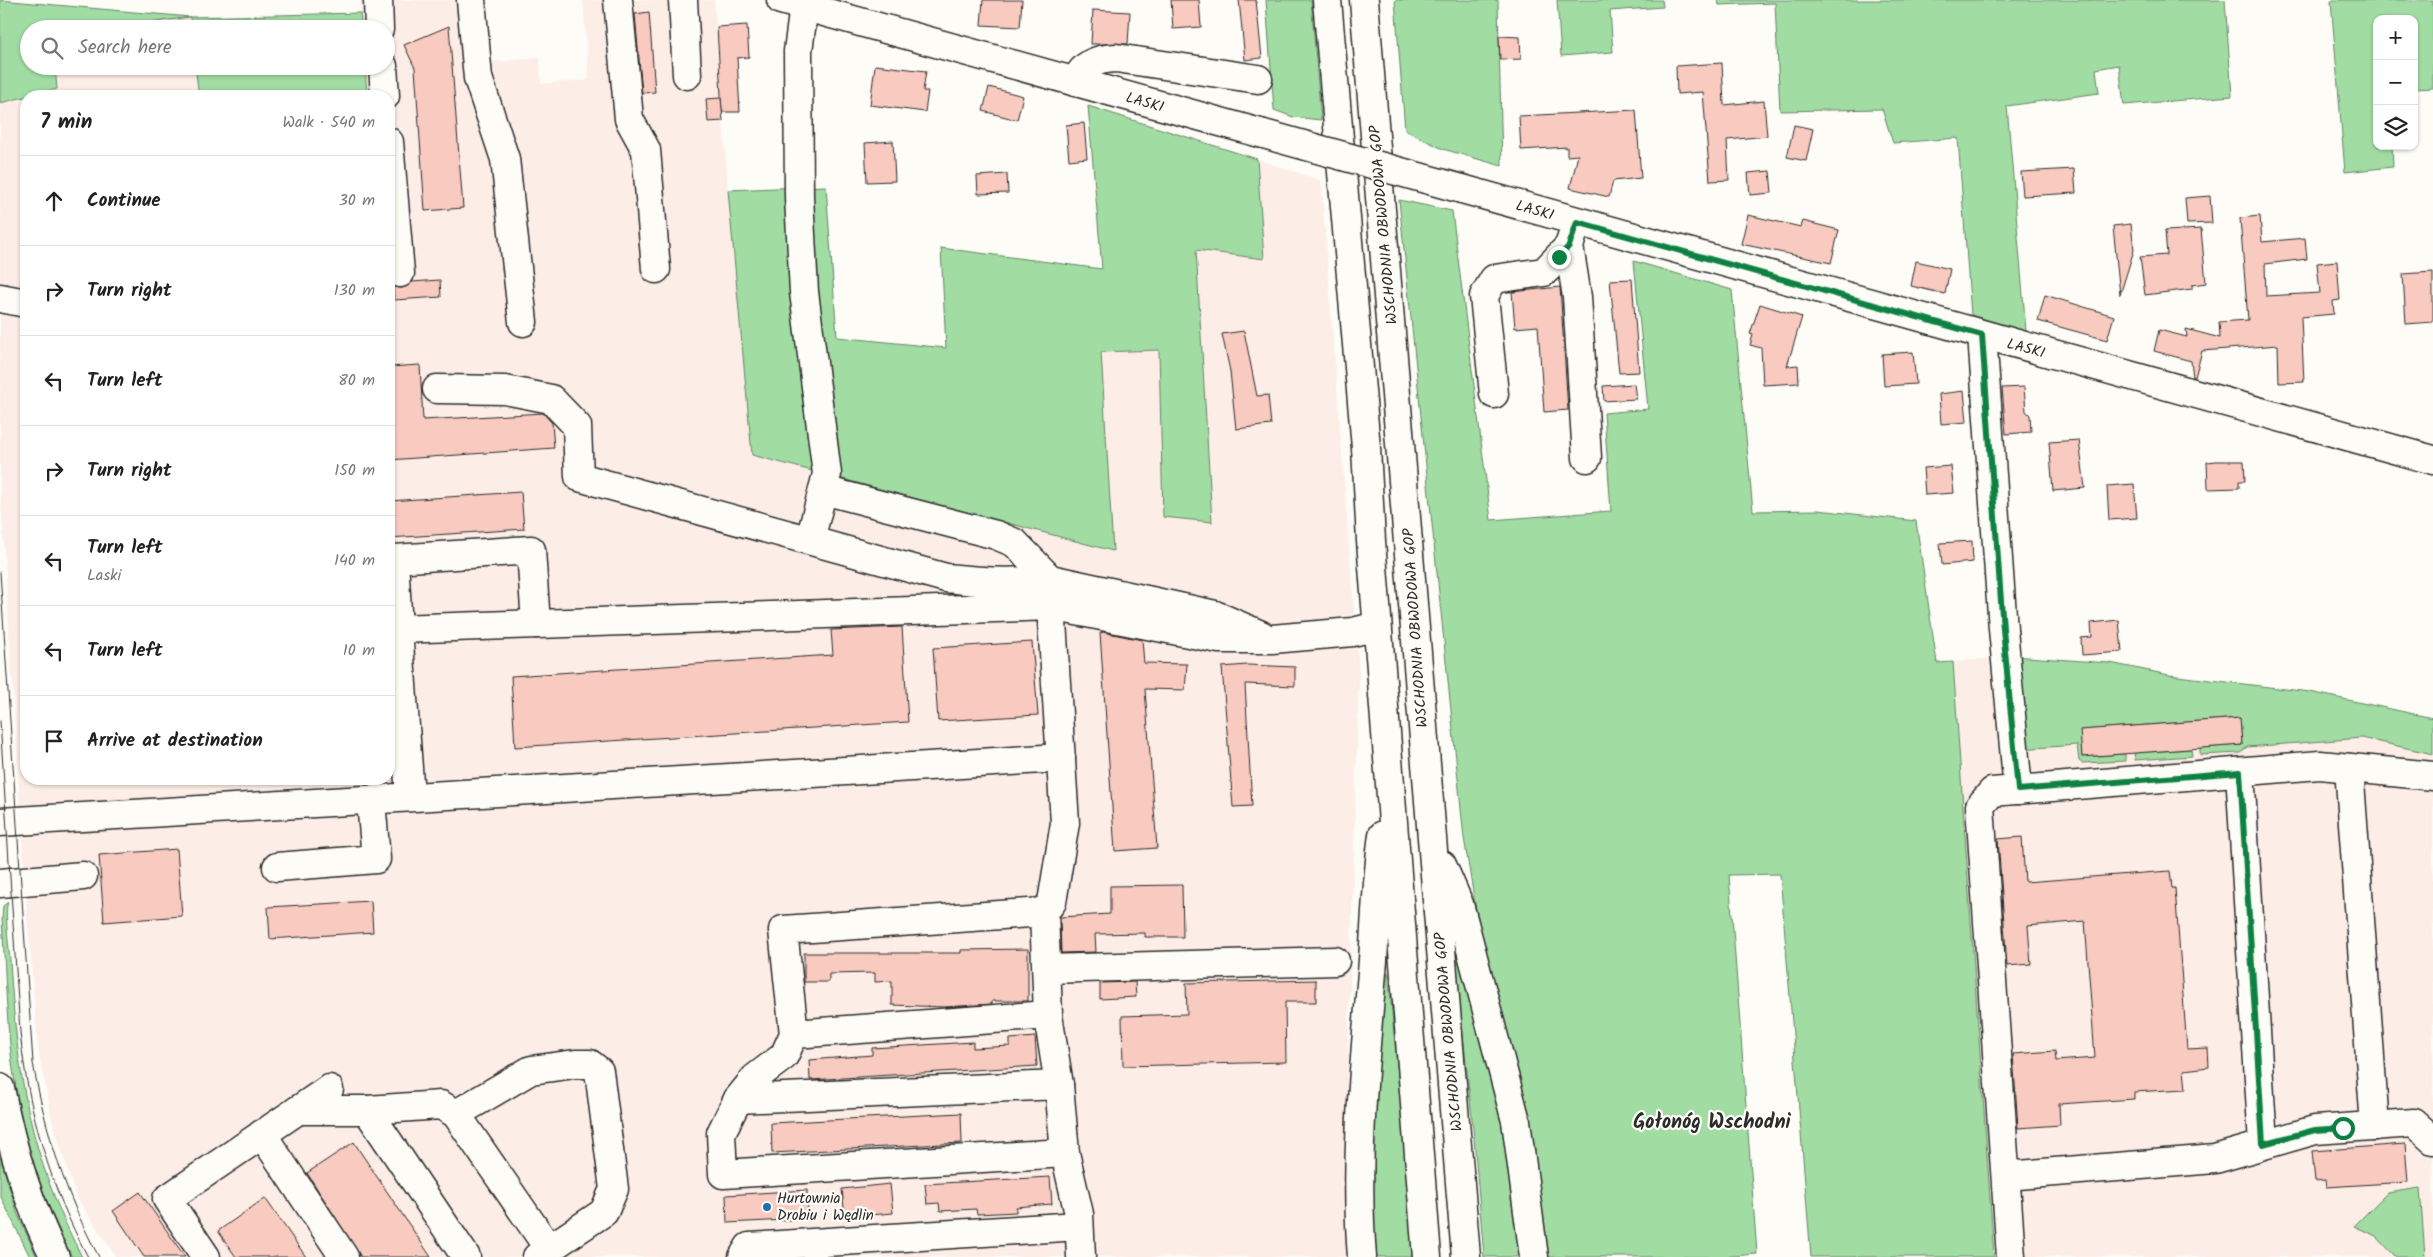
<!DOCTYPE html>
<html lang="en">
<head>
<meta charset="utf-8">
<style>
	body { margin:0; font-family:Kalam,sans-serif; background:#f6f6f6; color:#222 }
	.controls { position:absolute; right:15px; top:15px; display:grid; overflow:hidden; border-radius:10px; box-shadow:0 1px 4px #0004 }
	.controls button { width:45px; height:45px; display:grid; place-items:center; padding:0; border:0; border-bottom:1px solid #e0e0e0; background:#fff; color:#222; font:25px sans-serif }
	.stop { position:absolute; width:15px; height:15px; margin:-11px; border:4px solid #0b8043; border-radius:50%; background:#fff }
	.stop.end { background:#0b8043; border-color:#fff; box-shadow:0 1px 5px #0008 }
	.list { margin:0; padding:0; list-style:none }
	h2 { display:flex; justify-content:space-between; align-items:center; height:65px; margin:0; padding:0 20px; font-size:21px }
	h2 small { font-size:16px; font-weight:400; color:#767676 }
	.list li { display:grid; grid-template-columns:32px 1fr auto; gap:15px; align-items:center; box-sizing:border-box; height:90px; padding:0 20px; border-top:1px solid #e0e0e0 }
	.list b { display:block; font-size:19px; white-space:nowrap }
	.list p { margin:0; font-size:16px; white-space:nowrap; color:#767676 }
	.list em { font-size:16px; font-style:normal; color:#767676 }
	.icon { flex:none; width:28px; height:28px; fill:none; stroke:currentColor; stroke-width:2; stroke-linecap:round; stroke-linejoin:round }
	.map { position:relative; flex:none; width:2433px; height:1257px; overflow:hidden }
	.search { position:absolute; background:#fff; box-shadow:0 1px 4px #0004; left:20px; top:20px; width:375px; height:55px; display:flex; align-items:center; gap:12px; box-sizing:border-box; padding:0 18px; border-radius:28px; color:#767676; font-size:19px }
	.panel { position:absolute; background:#fff; box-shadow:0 1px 4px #0004; left:20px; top:90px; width:375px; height:695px; border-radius:20px }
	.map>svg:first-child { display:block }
	.built { fill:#fcede6 }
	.green { fill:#a1dca3; stroke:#668467 }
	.building { fill:#f9cabf; stroke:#2b2b2b }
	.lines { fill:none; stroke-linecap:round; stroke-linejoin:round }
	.minor-casing { stroke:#2b2b2b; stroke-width:31 }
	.highway-casing { stroke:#2b2b2b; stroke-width:31 }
	.minor { stroke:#fdfcf7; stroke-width:28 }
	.highway { stroke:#fdfcf7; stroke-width:28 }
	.tram { stroke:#2b2b2b; stroke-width:1 }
	.minor-bridge-casing { stroke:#2b2b2b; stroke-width:31; stroke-linecap:butt }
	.minor-bridge { stroke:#fdfcf7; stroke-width:28 }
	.route { stroke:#0b8043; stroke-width:6 }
	.poi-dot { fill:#1f6fb2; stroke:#fdfcf7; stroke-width:2 }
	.labels { text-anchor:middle; stroke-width:4.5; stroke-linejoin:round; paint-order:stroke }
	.street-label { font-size:15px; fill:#2b2b2b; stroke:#fdfcf7 }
	.poi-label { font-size:15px; fill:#2b2b2b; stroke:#fdfcf7; text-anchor:start }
	.district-label { font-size:20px; font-weight:bold; fill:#2b2b2b; stroke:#fdfcf7 }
</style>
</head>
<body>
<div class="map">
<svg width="2433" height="1257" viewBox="0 0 2433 1257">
	<rect width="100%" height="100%" fill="#fdfcf7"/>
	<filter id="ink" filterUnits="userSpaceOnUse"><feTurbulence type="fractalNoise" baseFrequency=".02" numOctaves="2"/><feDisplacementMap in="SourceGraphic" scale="10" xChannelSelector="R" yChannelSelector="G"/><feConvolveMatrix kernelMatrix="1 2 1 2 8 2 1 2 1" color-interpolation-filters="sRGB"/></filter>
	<g filter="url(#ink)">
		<!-- built -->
		<g class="built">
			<polygon points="360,0 461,0 465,64 540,58 541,84 589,80 583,0 714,0 728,190 752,455 1113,550 1101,352 1160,350 1163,516 1212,522 1196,249 1264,259 1257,159 1321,181 1359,675 1345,1155 1351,1257 116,1257 76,1196 53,1123 38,1048 26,900 0,483 0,103 26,97 26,779 389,779 389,96 367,96 365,66 386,66 386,29 362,29"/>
			<polygon points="190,17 191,29 108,29"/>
			<polygon points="55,66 195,66 199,96 28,96 57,89"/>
			<polygon points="2013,656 2110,663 2169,675 2310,692 2433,718 2433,1257 1994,1257 1953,662"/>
		</g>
		<!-- green -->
		<g class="green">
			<polygon points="0,0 190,17 360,13 362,29 191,29 190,17 108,29 29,29 29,66 55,66 57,89 0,103"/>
			<polygon points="1266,0 1311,0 1321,120 1293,117 1274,110"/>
			<polygon points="1395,0 1498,0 1502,166 1443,149 1405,130"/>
			<polygon points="1557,0 1662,0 1663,7 1610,11 1613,52 1561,56"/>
			<polygon points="1718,0 2225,0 2232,96 2124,105 2119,65 2096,69 2099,93 2007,106 2026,331 1971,315 1958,138 1893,143 1882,109 1780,111 1775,3 1719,5"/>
			<polygon points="2331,0 2433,0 2433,88 2414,89 2414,19 2377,19 2377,146 2392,146 2393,167 2345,172"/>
			<polygon points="195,66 365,66 367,96 199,96"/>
			<polygon points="1088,106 1257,159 1264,259 1196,250 1212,522 1163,517 1159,350 1101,352 1113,551 752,455 728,190 826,186 837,337 946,348 941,248 1102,269"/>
			<polygon points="1399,200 1452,211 1491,520 1611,511 1604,413 1648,409 1634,261 1732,290 1753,511 1818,510 1916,521 1937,663 1953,662 1994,1257 1811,1257 1780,874 1729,875 1757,1254 1722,1257 1544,1257 1533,1142 1479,928 1464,838"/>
			<polygon points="2013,656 2110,663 2169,675 2310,692 2433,718 2433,754 2362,738 2247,747 2240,753 2200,755 2200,748 2242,745 2240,718 2081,730 2082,757 2125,754 2125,761 2082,763 2079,761 2077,745 2020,749"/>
			<polygon points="2191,749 2192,756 2135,760 2134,753"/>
			<path d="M8 902C4 912 9 947 10 961 17 1073 29 1155 82 1257H72C46 1206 27 1151 17 1094 6 1037 6 977 2 919L3 906Z"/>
			<polygon points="1461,955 1502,1114 1521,1257 1484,1257 1474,1138 1455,957"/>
			<polygon points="1388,972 1413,1228 1415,1257 1373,1257 1372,1157 1382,977"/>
			<polygon points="0,1157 18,1215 37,1257 30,1257 0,1195"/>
			<polygon points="2420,1188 2425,1257 2396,1257 2376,1236 2354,1226 2387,1193"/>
		</g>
		<!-- building -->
		<g class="building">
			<polygon points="983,0 1022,0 1020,27 981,25"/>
			<polygon points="1171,0 1199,0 1201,27 1173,29"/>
			<polygon points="1239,0 1256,0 1262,58 1245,60"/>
			<polygon points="1093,10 1130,12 1128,44 1091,44"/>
			<polygon points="649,12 655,92 642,93 635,14"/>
			<polygon points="747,25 749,57 737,58 740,112 722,112 717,27"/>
			<polygon points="449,26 463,208 425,211 415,68 404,45"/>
			<polygon points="1499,36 1520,37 1521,59 1500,60"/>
			<polygon points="1722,63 1724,105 1764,101 1767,136 1727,140 1729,180 1710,181 1703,92 1677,94 1676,66"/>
			<polygon points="875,65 926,71 923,91 928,91 925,112 870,105"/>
			<polygon points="989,87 1023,96 1017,120 983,111"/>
			<polygon points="721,98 723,121 708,122 706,99"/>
			<polygon points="1636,110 1641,178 1613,181 1609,197 1570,188 1578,155 1567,156 1567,147 1521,150 1519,116"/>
			<polygon points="1084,123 1087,158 1069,160 1066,125"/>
			<polygon points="1794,125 1813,129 1806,161 1787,157"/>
			<polygon points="893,141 895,181 867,182 865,143"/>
			<polygon points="2074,169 2076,193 2023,196 2021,172"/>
			<polygon points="1770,171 1772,193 1750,195 1748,173"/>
			<polygon points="1007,174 1008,193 978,194 977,176"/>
			<polygon points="2210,196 2212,223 2187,224 2185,198"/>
			<polygon points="1748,215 1801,227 1803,221 1839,230 1831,263 1741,244"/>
			<polygon points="2260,216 2262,242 2305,238 2307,259 2265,264 2266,296 2320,293 2317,263 2337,261 2340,300 2333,301 2334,314 2301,317 2304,382 2279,383 2278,345 2202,351 2195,377 2193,377 2191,361 2154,351 2159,330 2187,337 2186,329 2220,338 2219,322 2248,320 2240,218"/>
			<polygon points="2131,224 2134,250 2120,295 2113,226"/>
			<polygon points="2201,229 2206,283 2192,285 2192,289 2145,295 2140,257 2167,255 2165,231"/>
			<polygon points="1916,261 1950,269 1945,294 1911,286"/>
			<polygon points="2433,272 2433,322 2406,324 2403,274"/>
			<polygon points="1632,279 1639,372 1619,373 1610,280"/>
			<polygon points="440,280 441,297 394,300 393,287 402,288 412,282"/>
			<polygon points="1560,287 1568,410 1544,412 1538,326 1515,328 1512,292"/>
			<polygon points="2045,295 2114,316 2107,340 2038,321"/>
			<polygon points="1760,304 1802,317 1787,366 1798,365 1799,383 1763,385 1761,348 1750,345 1753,335 1750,334"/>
			<polygon points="1244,331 1257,396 1268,395 1271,425 1236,429 1230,371 1222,334"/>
			<polygon points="1913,352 1916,384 1884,386 1882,354"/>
			<polygon points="420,365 423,420 543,413 552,423 554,448 389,460 389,367"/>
			<polygon points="1634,384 1636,399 1604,401 1603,386"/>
			<polygon points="2024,387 2026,411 2030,415 2031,432 2006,434 2002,388"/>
			<polygon points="1964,391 1967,422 1941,424 1939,394"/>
			<polygon points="2079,440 2085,488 2053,491 2049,442"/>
			<polygon points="2216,461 2244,461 2245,481 2239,481 2239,488 2208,489 2207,462"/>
			<polygon points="1951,466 1954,493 1925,495 1923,468"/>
			<polygon points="2134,484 2137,518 2109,520 2107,486"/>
			<polygon points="521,492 524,529 389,538 389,501"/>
			<polygon points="1972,541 1973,562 1942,565 1940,543"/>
			<polygon points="2119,620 2122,652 2082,655 2081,638 2092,637 2091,623"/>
			<polygon points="902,627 908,722 515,747 511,676 833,655 831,630"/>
			<polygon points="1103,632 1142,640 1144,663 1187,664 1185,690 1145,689 1157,848 1115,851 1100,633"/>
			<polygon points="1032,642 1038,715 938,721 933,648"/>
			<polygon points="1247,665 1295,667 1295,686 1245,684 1252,806 1233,807 1222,667"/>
			<polygon points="2240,718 2242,745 2082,757 2080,730"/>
			<polygon points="2022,837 2025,882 2170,871 2172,888 2175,888 2187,1049 2208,1048 2209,1067 2184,1070 2186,1089 2134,1092 2134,1099 2059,1104 2060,1125 2018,1128 2013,1054 2055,1051 2056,1061 2095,1058 2085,921 2028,926 2031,964 2007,966 1998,839"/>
			<polygon points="177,849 182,916 104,922 99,855"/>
			<polygon points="1182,885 1183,937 1145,937 1145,933 1095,934 1096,952 1061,953 1060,917 1110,914 1110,886"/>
			<polygon points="371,901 373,932 270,939 268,907"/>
			<polygon points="1028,949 1028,1001 992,1001 992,1004 944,1007 892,1005 892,981 875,982 875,973 829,974 829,982 804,982 804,953 961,953 961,950"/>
			<polygon points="1316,980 1316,1002 1285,1002 1286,1062 1123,1066 1122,1016 1187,1014 1186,983"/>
			<polygon points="1135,982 1136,997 1100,999 1100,983"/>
			<polygon points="1035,1037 1037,1066 810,1080 809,1060 872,1055 872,1048 973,1042 973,1048 1010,1046 1010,1039"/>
			<polygon points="961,1113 962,1143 772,1153 771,1123"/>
			<polygon points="354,1142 361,1153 431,1257 361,1257 307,1173"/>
			<polygon points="2405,1144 2408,1182 2326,1187 2325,1180 2315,1181 2312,1151"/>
			<polygon points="1050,1177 1052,1204 1016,1207 1016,1212 977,1214 976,1209 940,1211 939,1203 927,1204 925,1184"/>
			<polygon points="890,1184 893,1213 845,1217 842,1189"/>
			<polygon points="807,1190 808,1219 727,1223 726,1195"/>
			<polygon points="140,1192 185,1257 144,1257 113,1211"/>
			<polygon points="265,1198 306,1257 236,1257 218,1231"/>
		</g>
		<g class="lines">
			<!-- minor casing -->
			<g class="minor-casing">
				<g id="minor">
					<polyline points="378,0 379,29"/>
					<polyline points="471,0 478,78 505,159 523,322"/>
					<polyline points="618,0 629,119 646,150 656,269"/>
					<polyline points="683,0 687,75"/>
					<polyline points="781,0 1260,133"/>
					<polyline points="804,6 798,51 799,197 804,292 827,474 810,540"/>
					<polyline points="383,66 385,96"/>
					<path d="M1075 82C1083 64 1096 59 1116 58L1258 79"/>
					<polyline points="389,142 400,273"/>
					<polyline points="1462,189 2433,460"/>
					<polyline points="1569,246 1577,297 1587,458"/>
					<polyline points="0,298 26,303"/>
					<polyline points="1982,335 2003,629 2018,790"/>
					<path d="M437 389 505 390 551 399 577 426 579 477 946 578C982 582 1015 584 1050 579L1051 606 1219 639H1272L1353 632 1377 626"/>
					<polyline points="1494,394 1484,296 1494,279 1544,272 1569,246 1577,222"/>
					<polyline points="823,490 996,535 1015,543 1050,579 1215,615 1261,635"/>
					<polyline points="398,629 394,559 531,550 536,624"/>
					<polyline points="2349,768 2375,1126"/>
					<polyline points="2240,772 2263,1144"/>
					<polyline points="410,796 398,629 1051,606 1065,823 1052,902 1044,912 1048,1015 1059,1085 1065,1153 1079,1214 1081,1257"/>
					<polyline points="0,822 1061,758"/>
					<polyline points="277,867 376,859 371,801"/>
					<polyline points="0,883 83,876"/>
					<polyline points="1044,912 783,930 794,1034 784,1056 755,1078 738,1099 721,1133 723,1174 1065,1153"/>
					<polyline points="1047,969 1335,961"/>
					<polyline points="794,1034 1048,1015"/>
					<path d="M0 1088C11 1146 28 1204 55 1257"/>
					<polyline points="738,1099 1059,1085"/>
					<polyline points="298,1110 367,1110 441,1105 456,1114 549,1249"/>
					<polyline points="367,1110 466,1257"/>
					<polyline points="456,1114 531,1070 575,1064 590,1064 599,1071 614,1189 604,1212 537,1257"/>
					<polyline points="262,1134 344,1257"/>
					<polyline points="2006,1176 2215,1159 2315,1130 2414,1123 2433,1140"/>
					<polyline points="206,1257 167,1199 329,1089"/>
					<polyline points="743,1257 749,1247 1079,1226"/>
					<polyline points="2011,1257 1980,806 1992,792 2320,765 2433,776"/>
				</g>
			</g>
			<!-- highway casing -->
			<g class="highway-casing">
				<g id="highway">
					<polyline points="1327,0 1366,448 1371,541 1427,1257"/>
					<polyline points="1364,0 1466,1257"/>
					<polyline points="1442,865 1459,904 1516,1121 1534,1257"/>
					<path d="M1362 1257C1354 1158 1365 1059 1373 960 1376 918 1377 877 1383 835"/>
				</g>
			</g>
			<!-- minor -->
			<use href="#minor" class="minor"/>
			<!-- highway -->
			<use href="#highway" class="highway"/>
			<!-- tram -->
			<g class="tram">
				<path d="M0 572 33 1063C45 1131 66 1196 99 1257"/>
				<path d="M0 721 20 1032C28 1111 50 1187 88 1257"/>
			</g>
			<!-- minor-bridge casing -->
			<g class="minor-bridge-casing">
				<polyline id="minor-bridge" points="1260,133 1462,189"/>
			</g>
			<!-- minor-bridge -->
			<use href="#minor-bridge" class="minor-bridge"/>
		</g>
	</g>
	<g class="lines" filter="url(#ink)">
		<!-- route -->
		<polyline class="route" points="1559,257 1569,246 1577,222 1982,335 2003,629 2018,790 2240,772 2263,1144 2315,1130 2343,1128"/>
	</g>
	<!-- markers -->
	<circle class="poi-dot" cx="767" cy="1207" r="5"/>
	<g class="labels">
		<!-- street labels -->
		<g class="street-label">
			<text transform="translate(1145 102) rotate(16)" y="5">LASKI</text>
			<text transform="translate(1535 210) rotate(16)" y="5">LASKI</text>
			<text transform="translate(1383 225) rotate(-95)" y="5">WSCHODNIA OBWODOWA GOP</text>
			<text transform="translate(2026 348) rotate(15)" y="5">LASKI</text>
			<text transform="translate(1415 628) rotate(-94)" y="5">WSCHODNIA OBWODOWA GOP</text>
			<text transform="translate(1448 1032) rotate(-95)" y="5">WSCHODNIA OBWODOWA GOP</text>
		</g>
		<!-- poi labels -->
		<g class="poi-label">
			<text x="777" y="1203">Hurtownia<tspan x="777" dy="17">Drobiu i Wędlin</tspan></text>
		</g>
		<!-- district labels -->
		<g class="district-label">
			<text x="1712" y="1128">Gołonóg Wschodni</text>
		</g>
	</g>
</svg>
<div class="controls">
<button>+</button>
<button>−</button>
<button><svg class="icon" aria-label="layers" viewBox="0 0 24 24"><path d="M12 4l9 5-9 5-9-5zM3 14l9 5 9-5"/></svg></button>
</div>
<div class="stop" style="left:2343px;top:1128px"></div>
<div class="stop end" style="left:1559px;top:257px"></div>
<div class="search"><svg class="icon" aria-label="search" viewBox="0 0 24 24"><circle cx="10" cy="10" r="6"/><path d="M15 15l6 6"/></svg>Search here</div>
<section class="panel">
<h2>7 min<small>Walk · 540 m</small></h2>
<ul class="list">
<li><svg class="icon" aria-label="ahead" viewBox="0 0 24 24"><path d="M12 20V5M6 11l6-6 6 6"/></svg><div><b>Continue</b></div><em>30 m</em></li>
<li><svg class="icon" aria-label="right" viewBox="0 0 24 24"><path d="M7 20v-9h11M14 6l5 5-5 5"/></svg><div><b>Turn right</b></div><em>130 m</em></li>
<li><svg class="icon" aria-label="left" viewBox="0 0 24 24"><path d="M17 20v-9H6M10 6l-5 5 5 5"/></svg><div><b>Turn left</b></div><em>80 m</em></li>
<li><svg class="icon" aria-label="right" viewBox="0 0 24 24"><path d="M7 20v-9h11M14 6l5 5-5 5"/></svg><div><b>Turn right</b></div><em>150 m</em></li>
<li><svg class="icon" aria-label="left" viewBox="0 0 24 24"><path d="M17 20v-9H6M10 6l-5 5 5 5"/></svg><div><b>Turn left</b><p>Laski</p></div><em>140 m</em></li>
<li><svg class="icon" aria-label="left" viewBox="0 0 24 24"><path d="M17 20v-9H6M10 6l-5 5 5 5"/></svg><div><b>Turn left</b></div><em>10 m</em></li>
<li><svg class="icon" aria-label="arrive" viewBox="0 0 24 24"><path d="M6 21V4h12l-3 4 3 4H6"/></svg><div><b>Arrive at destination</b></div></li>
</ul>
</section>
</div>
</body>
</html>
